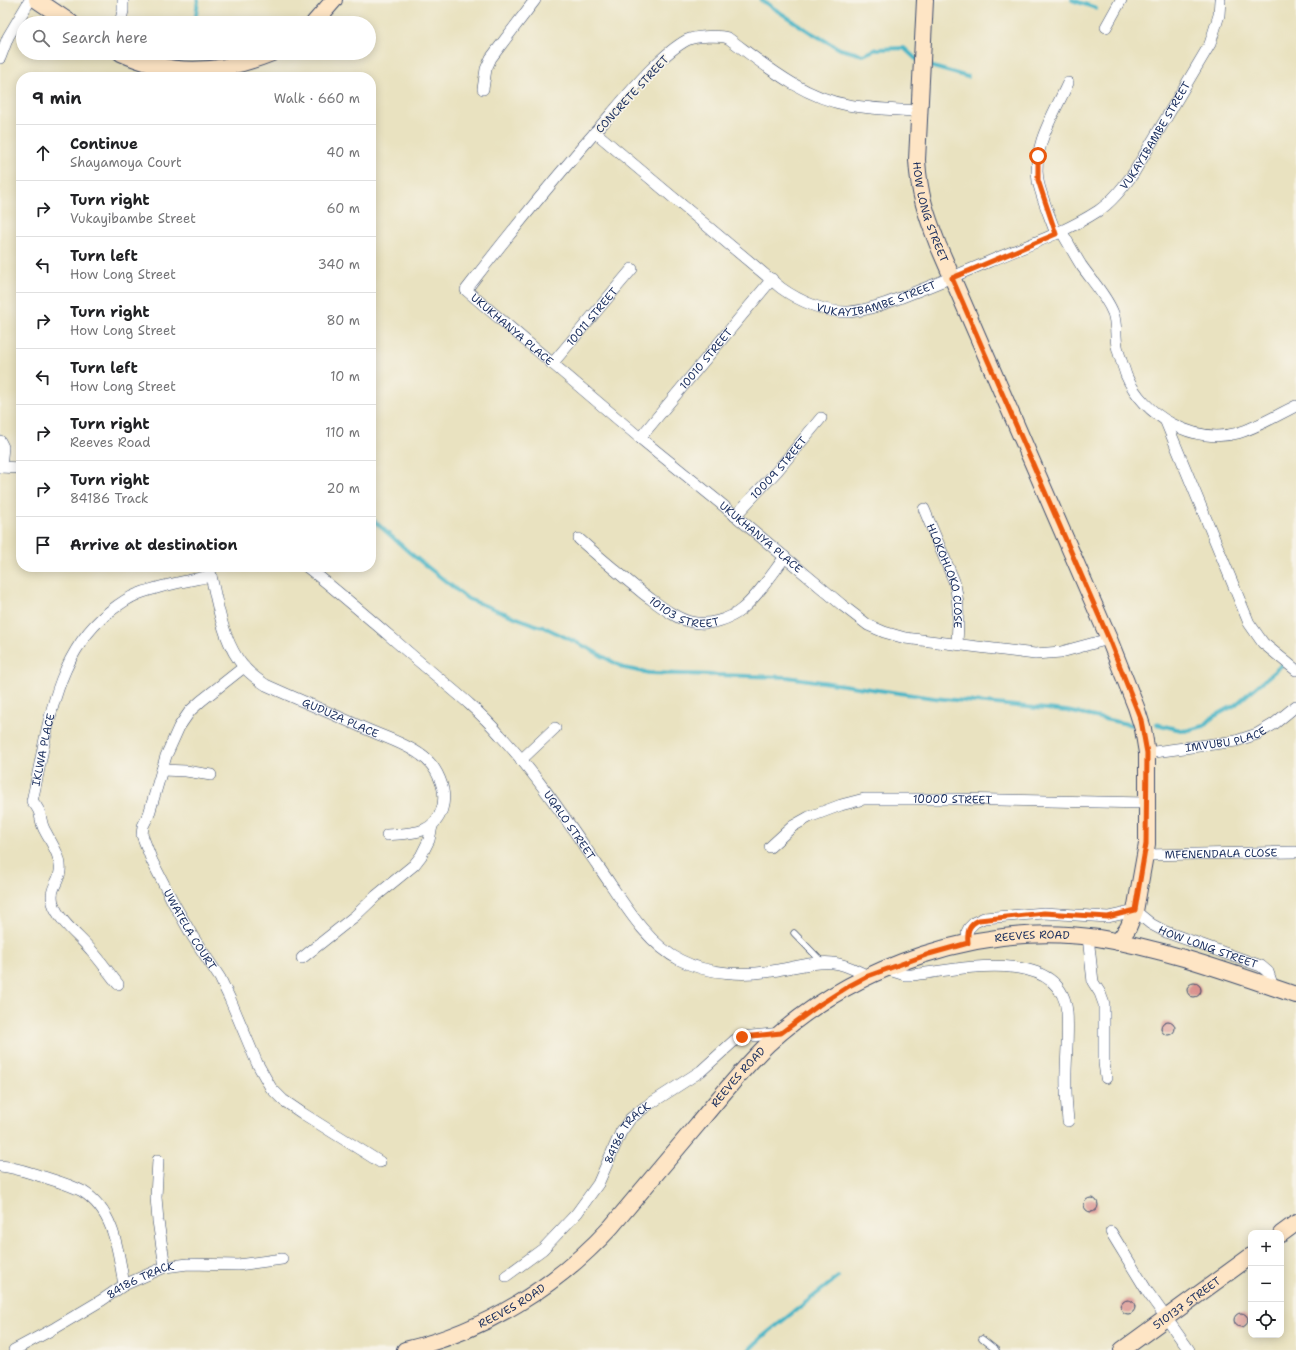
<!DOCTYPE html>
<html lang="en">
<head>
<meta charset="utf-8">
<style>
	body { margin:0; font-family:"Shantell Sans",sans-serif; background:#f6f6f6; color:#202124 }
	.controls { position:absolute; right:12px; bottom:12px; display:grid; overflow:hidden; border-radius:8px; box-shadow:0 2px 10px #0003 }
	.controls button { width:36px; height:36px; display:grid; place-items:center; padding:0; border:0; border-bottom:1px solid #e0e0e0; background:#fff; color:#202124; font:20px sans-serif }
	.stop { position:absolute; width:12px; height:12px; margin:-9px; border:3px solid #ea580c; border-radius:50%; background:#fff }
	.stop.end { background:#ea580c; border-color:#fff; box-shadow:0 1px 4px #0008 }
	.list { margin:0; padding:0; list-style:none }
	h2 { display:flex; justify-content:space-between; align-items:center; height:52px; margin:0; padding:0 16px; font-size:17px }
	h2 small { font-size:13px; font-weight:400; color:#757577 }
	.list li { display:grid; grid-template-columns:26px 1fr auto; gap:12px; align-items:center; box-sizing:border-box; height:56px; padding:0 16px; border-top:1px solid #e0e0e0 }
	.list b { display:block; font-size:15px; white-space:nowrap }
	.list p { margin:0; font-size:13px; white-space:nowrap; color:#757577 }
	.list em { font-size:13px; font-style:normal; color:#757577 }
	.icon { flex:none; width:22px; height:22px; fill:none; stroke:currentColor; stroke-width:2; stroke-linecap:round; stroke-linejoin:round }
	.map { position:relative; flex:none; width:1296px; height:1350px; overflow:hidden }
	.search { position:absolute; background:#fff; box-shadow:0 2px 10px #0003; left:16px; top:16px; width:360px; height:44px; display:flex; align-items:center; gap:10px; box-sizing:border-box; padding:0 14px; border-radius:22px; color:#757577; font-size:15px }
	.panel { position:absolute; background:#fff; box-shadow:0 2px 10px #0003; left:16px; top:72px; width:360px; height:500px; border-radius:16px }
	.map>svg:first-child { display:block }
	.lines { fill:none; stroke-linecap:round; stroke-linejoin:round }
	.stream { stroke:#49b5c6; stroke-width:4 }
	.building { fill:#da928e }
	.lane-casing { stroke:#3a4a6d; stroke-width:7 }
	.street-casing { stroke:#3a4a6d; stroke-width:12 }
	.secondary-casing { stroke:#3a4a6d; stroke-width:18 }
	.lane { stroke:#fff; stroke-width:5.5 }
	.street { stroke:#fff; stroke-width:11 }
	.secondary { stroke:#fee5c5; stroke-width:16 }
	.route { stroke:#ea580c; stroke-width:5 }
	.labels { text-anchor:middle; stroke-width:3.5; stroke-linejoin:round; paint-order:stroke }
	.street-label { font-size:11px; fill:#1b2f5e; stroke:#f7f3e8 }
</style>
</head>
<body>
<div class="map">
<svg width="1296" height="1350" viewBox="0 0 1296 1350">
	<rect width="100%" height="100%" fill="#f7f3e8"/>
	<filter id="ink" filterUnits="userSpaceOnUse"><feTurbulence type="fractalNoise" baseFrequency=".025" numOctaves="2"/><feDisplacementMap in="SourceGraphic" scale="8" xChannelSelector="R" yChannelSelector="G"/><feConvolveMatrix kernelMatrix="1 2 1 2 8 2 1 2 1" color-interpolation-filters="sRGB"/></filter>
	<filter id="wash" filterUnits="userSpaceOnUse"><feTurbulence type="fractalNoise" baseFrequency=".012" numOctaves="4" result="noise"/><feDisplacementMap in="SourceGraphic" scale="16" xChannelSelector="R" yChannelSelector="G"/><feGaussianBlur stdDeviation="0.9" result="paint"/><feColorMatrix in="noise" values="0 0 0 0 0 0 0 0 0 0 0 0 0 0 0 0 0 1.4 0 .05"/><feComposite in="paint" operator="in"/></filter>
	<g filter="url(#wash)">
		<rect width="100%" height="100%" fill="#e9e2c0"/>
		<g class="lines">
			<!-- stream -->
			<g class="stream">
				<polyline points="761,0 810,32 840,49 863,55 877,49 904,48 917,60"/>
				<polyline points="1072,0 1096,8"/>
				<polyline points="195,23 198,0"/>
				<polyline points="926,65 968,77"/>
				<polyline points="371,518 410,553 468,599 538,626 544,627 586,647 624,668 649,673 787,677 934,698 1067,711 1132,725"/>
				<polyline points="1156,724 1185,731 1204,726 1213,717 1235,705 1282,665"/>
				<polyline points="749,1350 762,1337 838,1277"/>
			</g>
		</g>
		<g id="blocks">
			<!-- building -->
			<g class="building">
				<circle cx="1194" cy="990" r="7"/>
				<circle cx="1168" cy="1028" r="7"/>
				<circle cx="1091" cy="1205" r="7"/>
				<circle cx="1128" cy="1307" r="7"/>
				<circle cx="1241" cy="1320" r="7"/>
			</g>
		</g>
	</g>
	<g filter="url(#ink)">
		<use href="#blocks" fill-opacity="0" stroke="#3a4a6d" stroke-width="1"/>
		<g class="lines">
			<!-- lane casing -->
			<g class="lane-casing">
				<g id="lane">
					<polyline points="794,933 823,963"/>
					<polyline points="982,1339 996,1350"/>
				</g>
			</g>
			<!-- street casing -->
			<g class="street-casing">
				<g id="street">
					<polyline points="120,23 123,11 123,0"/>
					<polyline points="1106,27 1121,0"/>
					<polyline points="0,58 8,37 30,0"/>
					<polyline points="483,89 486,69 491,58 535,0"/>
					<path id="s1" d="M919 111C896 110 871 109 848 105 802 97 765 65 728 38 719 35 696 36 687 40 661 54 630 92 611 114 561 171 512 230 466 290L640 438 719 502 842 605 868 625 884 632 905 638 1035 654 1061 652 1109 639"/>
					<path id="s2" d="M595 132 781 288C799 301 826 313 849 312 870 310 890 302 910 294 936 284 962 273 988 262 1025 246 1064 233 1098 211 1112 202 1123 187 1133 174L1210 44 1219 15 1220 0"/>
					<path d="M1061 231C1068 242 1074 254 1081 265 1092 281 1106 295 1113 313 1117 324 1115 335 1117 346 1119 356 1123 365 1126 375 1143 416 1194 445 1238 433 1258 427 1277 415 1296 406"/>
					<path d="M1056 234C1050 217 1042 199 1038 181 1032 146 1054 114 1068 83"/>
					<path id="s3" d="M552 364 632 269"/>
					<polyline points="1166,422 1249,623 1263,643 1296,670"/>
					<path id="s4" d="M640 438 772 279"/>
					<polyline points="0,441 3,447 1,467"/>
					<polyline points="0,467 21,468"/>
					<path id="s5" d="M924 509 954 581C960 602 958 623 957 644"/>
					<path id="s6" d="M735 516 777 471 821 418"/>
					<path id="s7" d="M579 539C600 558 622 576 644 594 658 604 674 618 691 622 708 626 729 620 742 609 758 596 772 574 785 557"/>
					<path id="s8" d="M209 567C216 596 221 634 238 659 245 670 255 678 266 685 299 700 333 714 366 729 384 737 405 743 421 755 437 766 448 790 442 809 434 835 410 833 387 835"/>
					<path id="s9" d="M307 567C344 596 379 627 415 658 444 683 475 706 500 735 537 775 567 821 598 866 621 898 644 942 680 960 709 975 747 976 778 970 796 967 815 961 833 963 846 964 857 971 868 976"/>
					<path id="s10" d="M244 667 201 701 190 711 179 727 166 756 149 814 143 826 142 835 152 861 173 902 193 937 220 978 230 999 257 1063 271 1088 283 1100 302 1113 380 1162"/>
					<path id="s11" d="M1147 753 1236 741 1257 734 1274 724 1296 706"/>
					<polyline points="521,760 555,728"/>
					<polyline points="162,770 186,771 211,775"/>
					<path id="s12" d="M770 847 793 826 809 817 841 805 864 799H956L1147 803"/>
					<path id="s13" d="M1145 855 1296 852"/>
					<polyline points="1088,937 1093,982 1100,993 1104,1004 1104,1063 1106,1078"/>
					<path id="s14" d="M968 943 967 932 969 928 975 922 984 918 1044 913 1108 917 1135 911 1151 924 1166 932 1261 966 1268 972 1273 987"/>
					<polyline points="302,958 355,916 376,896 414,865 421,856 429,840 432,826"/>
					<path d="M886 969 905 975H912C955 970 1061 945 1067 1012 1069 1037 1065 1063 1066 1088 1066 1099 1067 1110 1068 1121"/>
					<path id="s15" d="M118 984C109 973 101 961 91 950 80 937 58 920 53 903 49 888 59 883 60 871 62 857 50 841 44 829 41 823 41 817 39 811 37 807 35 804 32 801 48 734 52 657 109 612 118 605 127 598 138 594 161 585 187 581 211 576"/>
					<polyline points="158,1160 156,1197 158,1221 165,1267"/>
					<path d="M0 1166C15 1167 30 1173 44 1177 57 1181 71 1185 82 1191 115 1211 118 1251 124 1285"/>
					<polyline points="1111,1232 1147,1291 1189,1350"/>
					<path id="s16" d="M506 1276 543 1249 577 1213 598 1184 621 1132 630 1119 645 1107 701 1071 735 1040 742 1037 781 1033"/>
					<path id="s17" d="M14 1350 55 1328 102 1300 124 1285 165 1267 188 1264 238 1265 282 1259"/>
				</g>
			</g>
			<!-- secondary casing -->
			<g class="secondary-casing">
				<g id="secondary">
					<polyline points="37,0 71,23"/>
					<path id="s18" d="M925 0 917 160C919 194 926 214 938 245L1109 639 1136 707 1143 729 1147 753V844L1135 911 1128 928 1118 942"/>
					<polyline points="314,23 334,0"/>
					<path d="M121 53C132 58 143 62 155 65 194 75 235 68 272 53"/>
					<polyline points="1281,1234 1296,1223"/>
					<path id="s19" d="M405 1350C485 1331 556 1287 611 1227 640 1193 668 1159 697 1125 720 1097 743 1068 769 1043 854 965 983 921 1098 938 1166 949 1231 973 1296 995"/>
					<path id="s20" d="M1122 1350 1251 1256"/>
				</g>
			</g>
			<!-- lane -->
			<use href="#lane" class="lane"/>
			<!-- street -->
			<use href="#street" class="street"/>
			<!-- secondary -->
			<use href="#secondary" class="secondary"/>
		</g>
	</g>
	<g class="lines" filter="url(#ink)">
		<!-- route -->
		<path class="route" d="M742 1037 781 1033 819 1005 849 986 868 976 929 954 968 943C967 932 968 925 979 920L1044 913 1108 917 1135 910 1146 844 1147 753 1141 720 1109 639 952 278 1056 234 1038 180V156"/>
	</g>
	<g class="labels">
		<!-- street labels -->
		<g class="street-label">
			<text transform="translate(632 94) rotate(-47)" y="4">CONCRETE STREET</text>
			<text dy="4" stroke="none"><textPath href="#s2" startOffset="681">VUKAYIBAMBE STREET</textPath></text>
			<text dy="4" stroke="none"><textPath href="#s18" startOffset="214">HOW LONG STREET</textPath></text>
			<text dy="4" stroke="none"><textPath href="#s2" startOffset="345">VUKAYIBAMBE STREET</textPath></text>
			<text dy="4" stroke="none"><textPath href="#s3" startOffset="62">10011 STREET</textPath></text>
			<text dy="4" stroke="none"><textPath href="#s1" startOffset="647">UKUKHANYA PLACE</textPath></text>
			<text dy="4" stroke="none"><textPath href="#s4" startOffset="103">10010 STREET</textPath></text>
			<text dy="4" stroke="none"><textPath href="#s6" startOffset="65">10009 STREET</textPath></text>
			<text dy="4" stroke="none"><textPath href="#s1" startOffset="971">UKUKHANYA PLACE</textPath></text>
			<text dy="4" stroke="none"><textPath href="#s5" startOffset="71">HLOKOHLOKO CLOSE</textPath></text>
			<text dy="4" stroke="none"><textPath href="#s7" startOffset="131">10103 STREET</textPath></text>
			<text dy="4" stroke="none"><textPath href="#s8" startOffset="217">GUDUZA PLACE</textPath></text>
			<text dy="4" stroke="none"><textPath href="#s11" startOffset="80">IMVUBU PLACE</textPath></text>
			<text dy="4" stroke="none"><textPath href="#s15" startOffset="267">IKLWA PLACE</textPath></text>
			<text dy="4" stroke="none"><textPath href="#s12" startOffset="196">10000 STREET</textPath></text>
			<text dy="4" stroke="none"><textPath href="#s9" startOffset="370">UQALO STREET</textPath></text>
			<text dy="4" stroke="none"><textPath href="#s13" startOffset="76">MFENENDALA CLOSE</textPath></text>
			<text dy="4" stroke="none"><textPath href="#s10" startOffset="310">UWATELA COURT</textPath></text>
			<text dy="4" stroke="none"><textPath href="#s19" startOffset="776">REEVES ROAD</textPath></text>
			<text dy="4" stroke="none"><textPath href="#s14" startOffset="268">HOW LONG STREET</textPath></text>
			<text dy="4" stroke="none"><textPath href="#s19" startOffset="440">REEVES ROAD</textPath></text>
			<text dy="4" stroke="none"><textPath href="#s16" startOffset="191">84186 TRACK</textPath></text>
			<text dy="4" stroke="none"><textPath href="#s17" startOffset="145">84186 TRACK</textPath></text>
			<text dy="4" stroke="none"><textPath href="#s20" startOffset="80">510137 STREET</textPath></text>
			<text dy="4" stroke="none"><textPath href="#s19" startOffset="116">REEVES ROAD</textPath></text>
		</g>
	</g>
</svg>
<div class="controls">
<button>+</button>
<button>−</button>
<button><svg class="icon" aria-label="locate" viewBox="0 0 24 24"><circle cx="12" cy="12" r="6"/><path d="M12 2v4M12 18v4M2 12h4M18 12h4"/></svg></button>
</div>
<div class="stop" style="left:1038px;top:156px"></div>
<div class="stop end" style="left:742px;top:1037px"></div>
<div class="search"><svg class="icon" aria-label="search" viewBox="0 0 24 24"><circle cx="10" cy="10" r="6"/><path d="M15 15l6 6"/></svg>Search here</div>
<section class="panel">
<h2>9 min<small>Walk · 660 m</small></h2>
<ul class="list">
<li><svg class="icon" aria-label="ahead" viewBox="0 0 24 24"><path d="M12 20V5M6 11l6-6 6 6"/></svg><div><b>Continue</b><p>Shayamoya Court</p></div><em>40 m</em></li>
<li><svg class="icon" aria-label="right" viewBox="0 0 24 24"><path d="M7 20v-9h11M14 6l5 5-5 5"/></svg><div><b>Turn right</b><p>Vukayibambe Street</p></div><em>60 m</em></li>
<li><svg class="icon" aria-label="left" viewBox="0 0 24 24"><path d="M17 20v-9H6M10 6l-5 5 5 5"/></svg><div><b>Turn left</b><p>How Long Street</p></div><em>340 m</em></li>
<li><svg class="icon" aria-label="right" viewBox="0 0 24 24"><path d="M7 20v-9h11M14 6l5 5-5 5"/></svg><div><b>Turn right</b><p>How Long Street</p></div><em>80 m</em></li>
<li><svg class="icon" aria-label="left" viewBox="0 0 24 24"><path d="M17 20v-9H6M10 6l-5 5 5 5"/></svg><div><b>Turn left</b><p>How Long Street</p></div><em>10 m</em></li>
<li><svg class="icon" aria-label="right" viewBox="0 0 24 24"><path d="M7 20v-9h11M14 6l5 5-5 5"/></svg><div><b>Turn right</b><p>Reeves Road</p></div><em>110 m</em></li>
<li><svg class="icon" aria-label="right" viewBox="0 0 24 24"><path d="M7 20v-9h11M14 6l5 5-5 5"/></svg><div><b>Turn right</b><p>84186 Track</p></div><em>20 m</em></li>
<li><svg class="icon" aria-label="arrive" viewBox="0 0 24 24"><path d="M6 21V4h12l-3 4 3 4H6"/></svg><div><b>Arrive at destination</b></div></li>
</ul>
</section>
</div>
</body>
</html>
